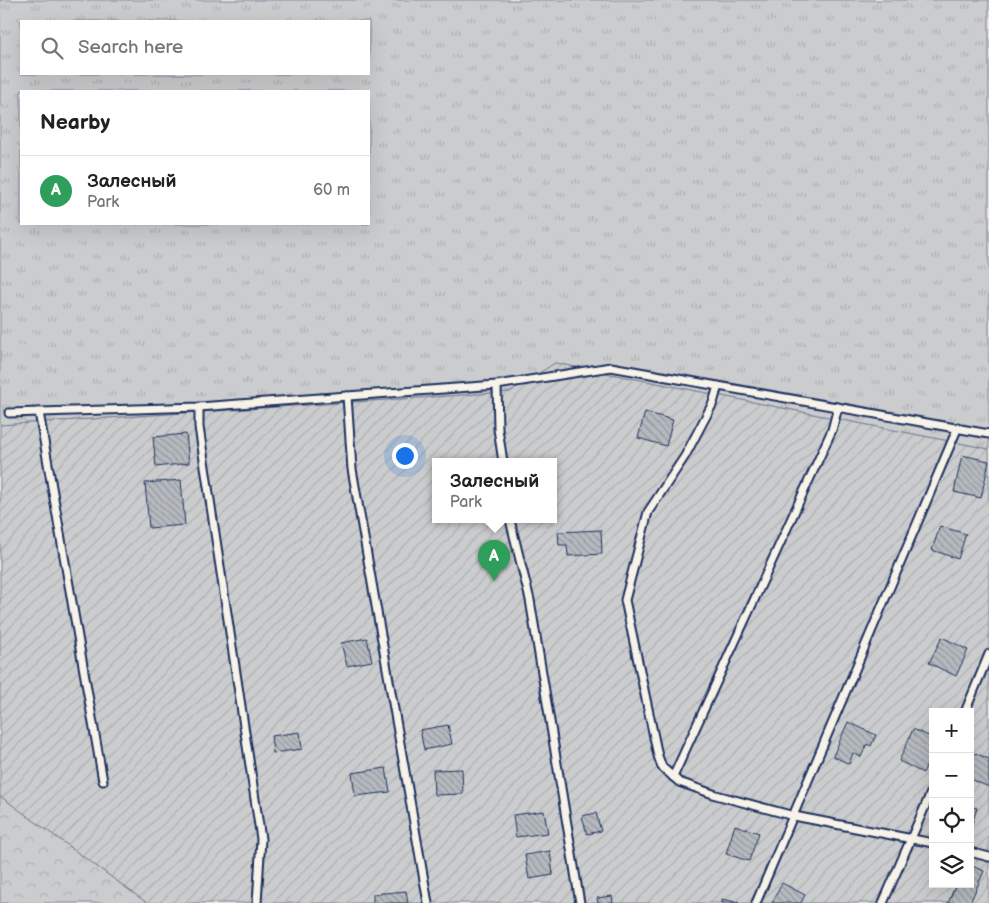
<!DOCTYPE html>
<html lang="en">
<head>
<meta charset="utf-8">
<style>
	body { margin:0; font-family:"Balsamiq Sans",sans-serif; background:#f2f2f2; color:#222 }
	.controls { position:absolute; right:15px; bottom:15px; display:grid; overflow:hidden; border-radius:0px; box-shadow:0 5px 20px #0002 }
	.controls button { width:45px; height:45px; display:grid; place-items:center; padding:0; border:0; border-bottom:1px solid #e0e0e0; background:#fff; color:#222; font:25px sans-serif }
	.you { position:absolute; left:404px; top:455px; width:18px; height:18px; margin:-12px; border:4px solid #fff; border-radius:50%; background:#1a73e8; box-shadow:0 0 0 8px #1a73e833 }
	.badge { display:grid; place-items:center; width:32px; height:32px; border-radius:50%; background:#2563eb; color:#fff; font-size:16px; font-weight:700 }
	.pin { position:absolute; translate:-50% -41px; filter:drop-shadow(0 1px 2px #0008) }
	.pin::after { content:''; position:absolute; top:26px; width:18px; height:15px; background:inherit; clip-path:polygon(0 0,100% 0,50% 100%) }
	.popup { position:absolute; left:432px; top:458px; width:125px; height:65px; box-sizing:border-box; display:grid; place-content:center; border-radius:0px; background:#fff; filter:drop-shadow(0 1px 4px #0005); font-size:16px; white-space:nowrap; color:#767676 }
	.popup b { font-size:19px; color:#222 }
	.popup::after { content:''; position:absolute; left:50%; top:100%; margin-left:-10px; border:10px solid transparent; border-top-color:#fff }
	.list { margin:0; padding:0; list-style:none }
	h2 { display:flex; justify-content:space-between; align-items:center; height:65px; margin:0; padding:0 20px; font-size:21px }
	h2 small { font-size:16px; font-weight:400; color:#767676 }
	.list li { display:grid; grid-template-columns:32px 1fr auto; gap:15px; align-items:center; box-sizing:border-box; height:70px; padding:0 20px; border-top:1px solid #e0e0e0 }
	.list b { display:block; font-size:19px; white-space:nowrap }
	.list p { margin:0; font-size:16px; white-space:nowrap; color:#767676 }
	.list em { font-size:16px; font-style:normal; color:#767676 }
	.icon { flex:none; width:28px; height:28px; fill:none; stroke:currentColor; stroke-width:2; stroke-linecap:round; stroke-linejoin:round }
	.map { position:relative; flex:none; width:989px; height:903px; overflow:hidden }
	.search { position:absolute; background:#fff; box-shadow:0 5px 20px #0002; left:20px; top:20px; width:350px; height:55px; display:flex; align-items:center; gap:12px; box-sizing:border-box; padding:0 18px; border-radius:0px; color:#767676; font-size:19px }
	.panel { position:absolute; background:#fff; box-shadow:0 5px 20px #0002; left:20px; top:90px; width:350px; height:135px; border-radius:0px }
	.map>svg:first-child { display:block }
	.grass { fill:url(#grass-tufts); stroke:#737e96; fill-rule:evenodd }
	.forest { fill:url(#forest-crowns); stroke:#737e96 }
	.garden { fill:url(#garden-furrows); stroke:#737e96; fill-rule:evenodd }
	.building { fill:url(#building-back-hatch); stroke:#1b2f5e }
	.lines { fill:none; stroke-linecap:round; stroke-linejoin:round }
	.service-casing { stroke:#1b2f5e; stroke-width:11 }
	.service { stroke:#f7f3e8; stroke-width:7 }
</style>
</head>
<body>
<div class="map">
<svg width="989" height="903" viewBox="0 0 989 903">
	<defs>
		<pattern id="grass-tufts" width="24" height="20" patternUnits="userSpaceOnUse" patternTransform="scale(1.25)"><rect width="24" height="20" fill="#cbcccd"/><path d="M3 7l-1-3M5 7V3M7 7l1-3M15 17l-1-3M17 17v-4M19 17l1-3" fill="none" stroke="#aeb0b2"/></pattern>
		<pattern id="forest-crowns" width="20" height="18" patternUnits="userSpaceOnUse" patternTransform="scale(1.25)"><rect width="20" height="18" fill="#cbcccd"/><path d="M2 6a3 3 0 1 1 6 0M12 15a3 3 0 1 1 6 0" fill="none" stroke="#aeb0b2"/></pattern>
		<pattern id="garden-furrows" width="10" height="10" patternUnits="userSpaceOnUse" patternTransform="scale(1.25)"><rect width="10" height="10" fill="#cbcccd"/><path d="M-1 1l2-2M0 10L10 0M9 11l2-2" fill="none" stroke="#aeb0b2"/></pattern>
		<pattern id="building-back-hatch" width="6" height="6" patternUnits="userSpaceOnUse" patternTransform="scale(1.25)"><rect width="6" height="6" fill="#b6babf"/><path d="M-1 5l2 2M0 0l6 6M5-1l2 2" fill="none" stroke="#93989e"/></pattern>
	</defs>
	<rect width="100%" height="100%" fill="#eae7e0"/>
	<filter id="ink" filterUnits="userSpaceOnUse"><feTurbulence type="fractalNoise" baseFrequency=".02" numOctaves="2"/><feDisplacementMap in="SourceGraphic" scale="10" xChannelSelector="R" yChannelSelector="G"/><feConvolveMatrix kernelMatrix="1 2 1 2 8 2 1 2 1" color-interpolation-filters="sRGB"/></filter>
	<g filter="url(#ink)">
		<!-- grass -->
		<path class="grass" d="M0 0H989V449L555 363 510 392 0 425ZM21 21H369V74H21ZM21 91H369V224H21Z"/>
		<!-- forest -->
		<polygon class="forest" points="0,796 147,903 0,903"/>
		<!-- garden -->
		<path class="garden" d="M555 363 989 449V903H147L0 796V425L510 392ZM435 462H553V520H435ZM933 712H970V884H933Z"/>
		<!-- building -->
		<g class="building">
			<polygon points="645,412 673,420 666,446 638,438"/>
			<polygon points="186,434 189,463 156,467 153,437"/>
			<polygon points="962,455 989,461 981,498 954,492"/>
			<polygon points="181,480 185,525 149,528 145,483"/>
			<polygon points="940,526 966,534 958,559 932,550"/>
			<polygon points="601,530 602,554 568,556 567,545 559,545 558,532"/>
			<polygon points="942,637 968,650 956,676 929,663"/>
			<polygon points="367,638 372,661 347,666 341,643"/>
			<polygon points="848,722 876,735 871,746 867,744 861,757 853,753 849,764 833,756"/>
			<polygon points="448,725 452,744 424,750 420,730"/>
			<polygon points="913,729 933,738 933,752 923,773 899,761"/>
			<polygon points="300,732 302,749 273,753 271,736"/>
			<polygon points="975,753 989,759 989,787 970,779 970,761"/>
			<polygon points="386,768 390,792 355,796 352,773"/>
			<polygon points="462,769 463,794 434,795 433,770"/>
			<polygon points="970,806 977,808 970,830"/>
			<polygon points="544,811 548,833 516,837 513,815"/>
			<polygon points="596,813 601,831 587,834 582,816"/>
			<polygon points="735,825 759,833 749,861 726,854"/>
			<polygon points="550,851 553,875 529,879 525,855"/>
			<polygon points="970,865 984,871 970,903 948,903 956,884 970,884"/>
			<polygon points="782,883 805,895 801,903 772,903"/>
			<polygon points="406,891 408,903 373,903 373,894"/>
			<polygon points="612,896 613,903 598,903 597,898"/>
			<polygon points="722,899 741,903 722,903"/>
		</g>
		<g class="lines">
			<!-- service casing -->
			<g class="service-casing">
				<g id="service">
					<polyline points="497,385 498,429 503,462"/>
					<polyline points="718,386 713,403 685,456 648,512 625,600 658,756 662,767 679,782 716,795 794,816 933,843"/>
					<polyline points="347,396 352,469 428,903"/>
					<polyline points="199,407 199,427 261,839 257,903"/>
					<polyline points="39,412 103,781"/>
					<polyline points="9,413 199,407 497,385 611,367 989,434"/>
					<polyline points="510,520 530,600 580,903"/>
					<polyline points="965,712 989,654"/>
					<polyline points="673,777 832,430 838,407"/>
					<polyline points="970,852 989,857"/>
					<polyline points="756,903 958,427"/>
					<polyline points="883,903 933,788"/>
				</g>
			</g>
			<!-- service -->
			<use href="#service" class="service"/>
		</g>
	</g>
</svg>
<div class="controls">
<button>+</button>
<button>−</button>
<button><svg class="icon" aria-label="locate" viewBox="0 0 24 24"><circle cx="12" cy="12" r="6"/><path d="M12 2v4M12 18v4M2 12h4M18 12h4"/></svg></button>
<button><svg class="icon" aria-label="layers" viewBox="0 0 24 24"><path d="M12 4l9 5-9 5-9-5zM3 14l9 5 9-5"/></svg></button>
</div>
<div class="you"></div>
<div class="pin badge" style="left:494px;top:581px;background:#2e9e5b">A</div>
<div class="popup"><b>Залесный</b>Park</div>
<div class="search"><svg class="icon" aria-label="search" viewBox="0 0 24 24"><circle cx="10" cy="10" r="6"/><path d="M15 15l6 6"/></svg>Search here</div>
<section class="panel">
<h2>Nearby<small></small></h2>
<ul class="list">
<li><span class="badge" style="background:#2e9e5b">A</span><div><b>Залесный</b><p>Park</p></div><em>60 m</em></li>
</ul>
</section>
</div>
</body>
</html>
